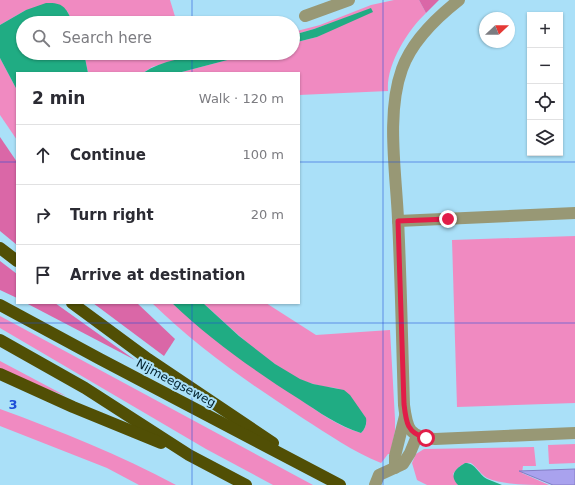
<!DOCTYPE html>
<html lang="en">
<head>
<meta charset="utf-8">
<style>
	body { margin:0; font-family:"DejaVu Sans",sans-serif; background:#f2f2f3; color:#2b2b33 }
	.controls { position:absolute; right:12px; top:12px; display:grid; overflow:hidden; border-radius:0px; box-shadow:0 1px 3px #0004 }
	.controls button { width:36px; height:36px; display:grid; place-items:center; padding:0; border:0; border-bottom:1px solid #e1e1e2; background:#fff; color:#2b2b33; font:20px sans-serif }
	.compass { position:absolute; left:479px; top:12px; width:36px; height:36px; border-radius:50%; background:#fff; box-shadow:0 1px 3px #0004; rotate:68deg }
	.stop { position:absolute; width:12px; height:12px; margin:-9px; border:3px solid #e11d48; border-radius:50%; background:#fff }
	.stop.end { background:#e11d48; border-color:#fff; box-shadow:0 1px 4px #0008 }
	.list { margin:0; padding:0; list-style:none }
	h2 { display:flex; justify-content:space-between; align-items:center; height:52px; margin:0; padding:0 16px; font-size:17px }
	h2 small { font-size:13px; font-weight:400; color:#7c7c81 }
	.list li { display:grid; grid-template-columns:26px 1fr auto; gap:12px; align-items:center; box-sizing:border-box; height:60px; padding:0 16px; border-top:1px solid #e1e1e2 }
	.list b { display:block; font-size:15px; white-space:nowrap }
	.list em { font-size:13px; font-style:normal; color:#7c7c81 }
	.icon { flex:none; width:22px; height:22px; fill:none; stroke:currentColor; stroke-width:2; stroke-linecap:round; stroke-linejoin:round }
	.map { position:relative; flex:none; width:575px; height:485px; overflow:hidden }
	.search { position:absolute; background:#fff; box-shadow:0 1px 3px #0004; left:16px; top:16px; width:284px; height:44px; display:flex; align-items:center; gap:10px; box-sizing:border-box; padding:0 14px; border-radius:22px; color:#7c7c81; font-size:15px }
	.panel { position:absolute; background:#fff; box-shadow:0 1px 3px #0004; left:16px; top:72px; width:284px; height:232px; border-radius:0px }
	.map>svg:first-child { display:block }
	.green { fill:#f08ac1 }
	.forest { fill:#da67a7 }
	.water { fill:#20ac83 }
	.building { fill:#a9a2ee; stroke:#847cc5 }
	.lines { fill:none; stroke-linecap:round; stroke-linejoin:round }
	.minor { stroke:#989875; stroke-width:12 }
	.highway { stroke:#514f05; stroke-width:12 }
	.route { stroke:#e11d48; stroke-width:5 }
	.grid { fill:none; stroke:#1d4ed8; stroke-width:1; stroke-opacity:0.55 }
	.labels { text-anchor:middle; stroke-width:4; stroke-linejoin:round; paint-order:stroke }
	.street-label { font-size:12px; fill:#01202c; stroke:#aae0f8 }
	.grid-label { font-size:13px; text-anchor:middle; font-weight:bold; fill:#1d4ed8; stroke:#aae0f8; stroke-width:4; stroke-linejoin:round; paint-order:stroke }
</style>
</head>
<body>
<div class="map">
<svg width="575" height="485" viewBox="0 0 575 485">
	<rect width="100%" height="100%" fill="#aae0f8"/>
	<!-- green -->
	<g class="green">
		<polygon points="0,0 170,0 177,23 73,23 67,11 26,10 0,25"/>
		<path d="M394 0H419L426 13C407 31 386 65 388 91L299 95V73H178L254 53H293V43L317 37 371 9 314 29 293 35V32L320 25 371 5Z"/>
		<polygon points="84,53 186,53 187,56 202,53 211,53 180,59 152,67 143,73 88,73"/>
		<polygon points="0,58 17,90 17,140 0,115"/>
		<polygon points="575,236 575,403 457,407 452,240"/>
		<path d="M152 303H172C211 337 253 368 297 397 317 411 337 426 361 433 364 430 367 425 366 420 365 413 346 395 340 390 337 387 330 388 326 387 316 385 308 383 299 379 263 360 233 330 203 303H266L316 335 390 330 395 419V431L390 454H388L382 462 381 463C353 452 328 434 304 419 250 384 198 348 152 303Z"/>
		<polygon points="0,316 313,485 273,485 206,449 0,328"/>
		<polygon points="0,361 66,396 0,372"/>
		<path d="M0 409C60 431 120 455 176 485H139L107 468 0 426Z"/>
		<polygon points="575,444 575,463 549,464 548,445"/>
		<path d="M534 447 536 466H523L522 473 549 485C528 485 504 485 487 478 481 475 476 466 471 463 463 461 457 469 453 474L458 485H427L417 480 412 463 416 454 424 449Z"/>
	</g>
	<!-- forest -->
	<g class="forest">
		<polygon points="419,0 439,0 426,13"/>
		<polygon points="0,137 17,162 17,245 0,231"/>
		<polygon points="0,261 17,274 17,298 0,290"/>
		<polygon points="26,303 55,303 135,360"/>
		<polygon points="93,303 137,303 175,339 164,356"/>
	</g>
	<!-- water -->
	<g class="water">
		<path d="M46 3C64 2 66 8 73 23H23V53H84L88 73H17V90L0 58V25L26 10Z"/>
		<polygon points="371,8 373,12 317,37 293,43 293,35 314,29"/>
		<path d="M211 53H254L178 73H143C162 60 188 57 211 53Z"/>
		<path d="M172 303H203L239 336 275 364 300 379 313 384 344 390 350 395 366 418C367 424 365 429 361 433 338 426 319 412 299 399 256 372 208 338 172 303Z"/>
		<path d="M465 463C476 463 478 474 487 479 492 481 497 483 502 485H458C449 475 455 469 465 463Z"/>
	</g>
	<!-- building -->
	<polygon class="building" points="575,469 575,485 553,485 519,471"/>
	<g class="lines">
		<!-- minor -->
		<g class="minor">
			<path d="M459 0C436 18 412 41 402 69 386 113 396 173 398 219 401 281 402 343 404 405 407 429 409 437 435 439L575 433"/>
			<polyline points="305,16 349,0"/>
			<polyline points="398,221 575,213"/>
			<polyline points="395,468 395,456 405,416"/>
			<polyline points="375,485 379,475 403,464 410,453 417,436"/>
		</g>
		<!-- highway -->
		<g class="highway">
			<polyline points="0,248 17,261"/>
			<polyline points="72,303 148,359 273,443"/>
			<polyline points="0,305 100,359 340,485"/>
			<polyline points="0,340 85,388 189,455 246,485"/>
			<polyline points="0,374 73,407 161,443"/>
		</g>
	</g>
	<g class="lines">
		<!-- route -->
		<path class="route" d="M426 438C407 433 406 422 404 404L398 221 448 219"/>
	</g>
	<!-- grid -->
	<path class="grid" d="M192 0V23M383 0V485M192 53V73M0 162H17M299 162H575M192 303V485M0 323H575"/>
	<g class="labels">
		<!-- street labels -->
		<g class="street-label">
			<text transform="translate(176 383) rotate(28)" y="4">Nijmeegseweg</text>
		</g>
	</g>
	<g class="grid-label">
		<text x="13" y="409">3</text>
	</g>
</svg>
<div class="controls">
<button>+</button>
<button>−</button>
<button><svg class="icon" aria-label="locate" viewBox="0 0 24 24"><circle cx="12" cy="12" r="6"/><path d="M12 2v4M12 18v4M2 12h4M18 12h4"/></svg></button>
<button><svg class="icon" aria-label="layers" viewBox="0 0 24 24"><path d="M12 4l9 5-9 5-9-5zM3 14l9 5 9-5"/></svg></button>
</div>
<svg class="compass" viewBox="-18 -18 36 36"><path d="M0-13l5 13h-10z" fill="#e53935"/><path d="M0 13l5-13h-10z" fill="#7c7c81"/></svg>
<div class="stop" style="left:426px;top:438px"></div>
<div class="stop end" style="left:448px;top:219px"></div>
<div class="search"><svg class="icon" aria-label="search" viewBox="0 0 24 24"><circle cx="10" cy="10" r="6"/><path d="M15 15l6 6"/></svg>Search here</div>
<section class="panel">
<h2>2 min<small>Walk · 120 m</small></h2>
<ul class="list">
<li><svg class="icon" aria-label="ahead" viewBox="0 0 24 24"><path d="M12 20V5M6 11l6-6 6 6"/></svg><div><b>Continue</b></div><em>100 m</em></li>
<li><svg class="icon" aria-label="right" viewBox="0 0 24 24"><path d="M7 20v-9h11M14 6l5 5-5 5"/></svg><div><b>Turn right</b></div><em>20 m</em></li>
<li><svg class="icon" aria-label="arrive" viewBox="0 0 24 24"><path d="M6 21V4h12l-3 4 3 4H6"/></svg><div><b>Arrive at destination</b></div></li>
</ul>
</section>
</div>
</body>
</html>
